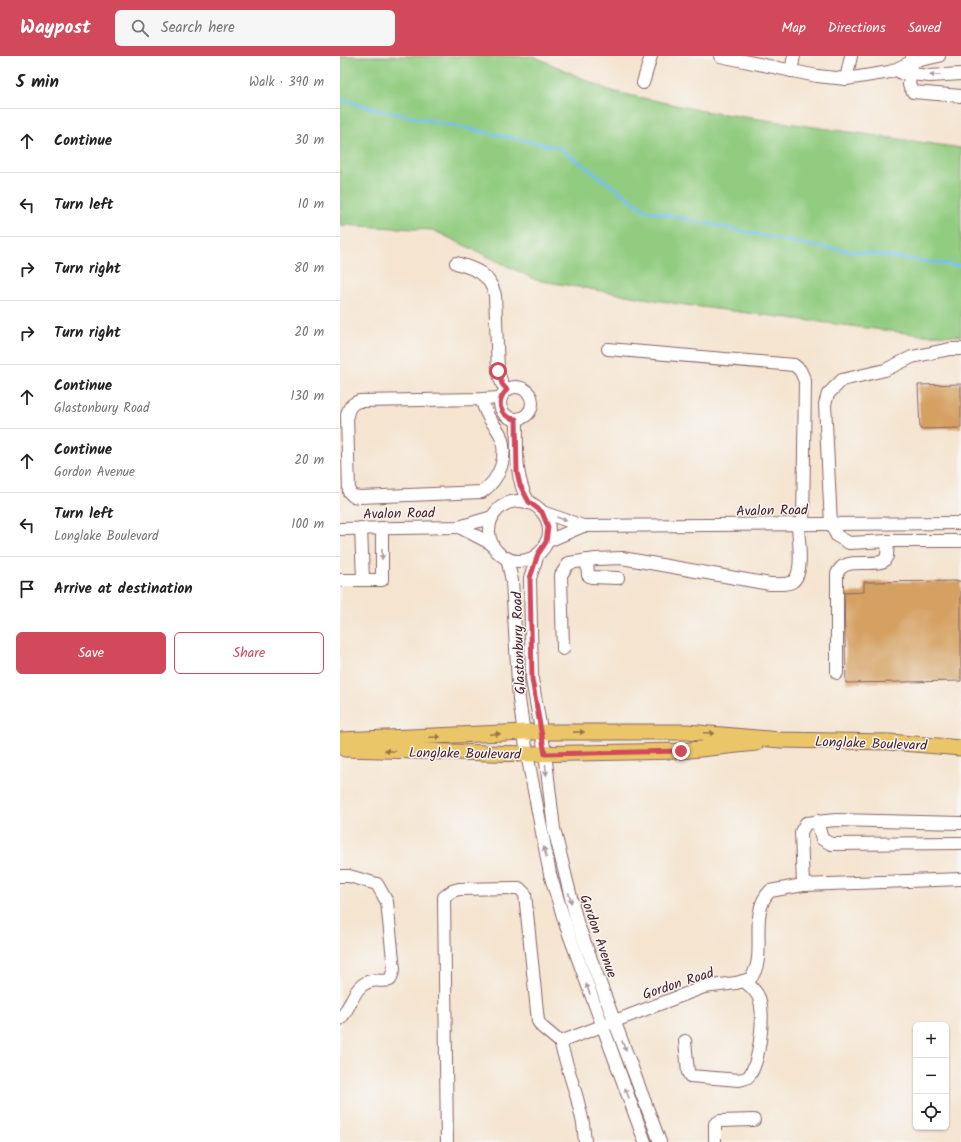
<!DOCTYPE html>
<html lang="en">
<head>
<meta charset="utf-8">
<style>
	body { margin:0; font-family:Kalam,sans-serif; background:#f6f6f6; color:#222 }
	.controls { position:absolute; right:12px; bottom:12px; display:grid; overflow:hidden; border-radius:6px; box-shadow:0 1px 3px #0004 }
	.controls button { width:36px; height:36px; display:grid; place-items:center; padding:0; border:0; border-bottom:1px solid #e0e0e0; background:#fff; color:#222; font:20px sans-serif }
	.stop { position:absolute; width:12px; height:12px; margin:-9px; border:3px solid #d1495b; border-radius:50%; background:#fff }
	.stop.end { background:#d1495b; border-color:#fff; box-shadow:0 1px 4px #0008 }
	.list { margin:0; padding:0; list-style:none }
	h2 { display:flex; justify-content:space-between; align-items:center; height:52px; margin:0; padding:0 16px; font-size:17px }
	h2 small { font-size:13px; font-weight:400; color:#767676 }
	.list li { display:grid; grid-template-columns:26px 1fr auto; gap:12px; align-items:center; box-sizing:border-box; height:64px; padding:0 16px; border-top:1px solid #e0e0e0 }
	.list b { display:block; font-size:15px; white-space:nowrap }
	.list p { margin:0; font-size:13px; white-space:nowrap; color:#767676 }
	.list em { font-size:13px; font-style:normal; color:#767676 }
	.actions { display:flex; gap:8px; padding:12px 16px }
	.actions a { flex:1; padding:9px 0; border:1px solid #d1495b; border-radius:6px; text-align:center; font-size:14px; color:#d1495b }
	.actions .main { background:#d1495b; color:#fff }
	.icon { flex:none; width:22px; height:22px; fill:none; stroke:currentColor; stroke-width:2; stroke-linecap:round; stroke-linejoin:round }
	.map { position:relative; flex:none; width:621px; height:1086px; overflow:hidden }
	header { display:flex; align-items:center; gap:24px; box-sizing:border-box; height:56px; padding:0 20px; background:#d1495b; color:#fff }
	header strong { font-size:19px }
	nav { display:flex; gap:22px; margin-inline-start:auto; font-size:14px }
	.search { width:280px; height:36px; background:#f6f6f6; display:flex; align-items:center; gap:10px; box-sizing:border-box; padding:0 14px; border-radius:6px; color:#767676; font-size:15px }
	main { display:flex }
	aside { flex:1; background:#fff }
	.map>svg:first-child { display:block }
	.green { fill:#92cc80; stroke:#6e7656 }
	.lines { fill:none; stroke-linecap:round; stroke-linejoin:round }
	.stream { stroke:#77c0f0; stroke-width:3 }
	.building { fill:#d5a164 }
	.minor-casing { stroke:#866465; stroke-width:14 }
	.major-casing { stroke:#866465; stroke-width:17 }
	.minor { stroke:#fff; stroke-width:12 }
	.major { stroke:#ebc669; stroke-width:15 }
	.oneway { fill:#ae9aa0 }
	.oneway2 { fill:#9a724a }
	.route { stroke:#d1495b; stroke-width:5 }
	.labels { text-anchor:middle; stroke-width:3; stroke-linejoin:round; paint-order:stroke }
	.street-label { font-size:14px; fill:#4a1f2b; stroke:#f6f6f2 }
</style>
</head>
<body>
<header>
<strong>Waypost</strong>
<div class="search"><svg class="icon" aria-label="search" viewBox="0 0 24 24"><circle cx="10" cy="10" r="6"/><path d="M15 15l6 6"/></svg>Search here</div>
<nav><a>Map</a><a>Directions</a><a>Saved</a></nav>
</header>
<main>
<aside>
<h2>5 min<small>Walk · 390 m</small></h2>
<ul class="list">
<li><svg class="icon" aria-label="ahead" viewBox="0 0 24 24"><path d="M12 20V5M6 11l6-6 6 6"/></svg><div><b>Continue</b></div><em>30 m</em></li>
<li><svg class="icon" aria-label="left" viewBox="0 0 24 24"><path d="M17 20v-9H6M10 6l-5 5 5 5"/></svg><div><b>Turn left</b></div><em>10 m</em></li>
<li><svg class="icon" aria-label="right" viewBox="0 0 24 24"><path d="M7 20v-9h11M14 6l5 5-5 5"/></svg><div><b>Turn right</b></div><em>80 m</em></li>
<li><svg class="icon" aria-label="right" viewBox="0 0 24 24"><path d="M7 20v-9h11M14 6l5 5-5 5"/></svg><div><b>Turn right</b></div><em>20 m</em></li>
<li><svg class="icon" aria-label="ahead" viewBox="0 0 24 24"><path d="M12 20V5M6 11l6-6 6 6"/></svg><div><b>Continue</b><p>Glastonbury Road</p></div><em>130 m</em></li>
<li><svg class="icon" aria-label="ahead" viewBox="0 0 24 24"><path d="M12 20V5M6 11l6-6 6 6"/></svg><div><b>Continue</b><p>Gordon Avenue</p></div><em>20 m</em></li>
<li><svg class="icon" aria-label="left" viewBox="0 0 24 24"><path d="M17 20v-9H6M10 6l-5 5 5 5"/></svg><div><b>Turn left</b><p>Longlake Boulevard</p></div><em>100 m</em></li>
<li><svg class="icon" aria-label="arrive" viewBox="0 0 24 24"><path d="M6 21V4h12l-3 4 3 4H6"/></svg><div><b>Arrive at destination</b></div></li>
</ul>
<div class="actions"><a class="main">Save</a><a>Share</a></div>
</aside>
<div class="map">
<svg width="621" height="1086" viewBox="0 0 621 1086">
	<rect width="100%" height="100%" fill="#f6f6f2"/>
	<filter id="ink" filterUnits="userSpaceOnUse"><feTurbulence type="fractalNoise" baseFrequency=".025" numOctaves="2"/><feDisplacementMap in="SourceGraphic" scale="8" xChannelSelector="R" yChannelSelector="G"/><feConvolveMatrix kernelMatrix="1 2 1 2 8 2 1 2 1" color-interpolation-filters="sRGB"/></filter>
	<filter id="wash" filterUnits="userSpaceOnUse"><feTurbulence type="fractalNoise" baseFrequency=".012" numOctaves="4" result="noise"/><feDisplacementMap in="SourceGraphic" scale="16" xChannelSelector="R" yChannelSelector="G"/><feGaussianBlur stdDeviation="0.9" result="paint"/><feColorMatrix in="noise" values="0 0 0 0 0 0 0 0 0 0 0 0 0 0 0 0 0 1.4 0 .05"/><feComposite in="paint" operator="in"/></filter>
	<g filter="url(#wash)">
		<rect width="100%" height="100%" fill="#f5e4d0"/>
		<!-- green -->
		<polygon class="green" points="0,0 193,0 271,35 363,55 621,92 621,280 582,279 345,249 196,224 93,174 0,169"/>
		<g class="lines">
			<!-- stream -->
			<polyline class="stream" points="0,43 34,53 220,92 305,154 466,189 621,210"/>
		</g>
		<g id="blocks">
			<!-- building -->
			<g class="building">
				<polygon points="621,328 621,372 580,373 578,329"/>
				<polygon points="621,525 621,625 506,627 504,537 524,536 524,526"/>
			</g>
		</g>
	</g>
	<g filter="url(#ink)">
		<use href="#blocks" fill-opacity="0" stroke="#866465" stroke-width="1"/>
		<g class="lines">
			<!-- minor casing -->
			<g class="minor-casing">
				<g id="minor">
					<polyline points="380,0 477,20 506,23 550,16 571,6 599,0"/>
					<polyline points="572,1 569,29 573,36 621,40"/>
					<polyline points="451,15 454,0"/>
					<polyline points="561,17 590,20 621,18"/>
					<polyline points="506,23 511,0"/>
					<polyline points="303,27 311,0"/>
					<path d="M116 207C136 213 149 217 155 239L158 315 162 328 167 334"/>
					<polyline points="268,293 454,309 460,314 465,325 463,468"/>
					<circle cx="176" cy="347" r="16"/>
					<path d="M141 343C143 348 145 355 148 360 151 366 157 372 160 378 169 400 160 423 142 436L20 441 13 440 9 436 7 359C9 351 11 348 19 345L141 343 161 342"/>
					<path d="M177 363C177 392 174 421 189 447"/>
					<circle cx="179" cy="475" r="30"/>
					<polyline points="202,456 243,470 621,467"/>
					<polyline points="119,471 152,488"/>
					<polyline points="21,472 23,524"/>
					<polyline points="0,473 119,471 152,461"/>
					<polyline points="548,485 621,485"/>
					<polyline points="206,486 243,470"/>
					<polyline points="198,498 190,522 192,623 205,697 214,773 237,866 320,1086"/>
					<polyline points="167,502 172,525 179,643 187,698 210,818 226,870 305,1086"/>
					<polyline points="247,504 248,519 251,521 278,522"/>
					<polyline points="0,524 42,524 42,472"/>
					<path d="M223 593 221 519 229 507 256 503 282 502 430 528C436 528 447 529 452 526 465 518 458 482 458 469"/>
					<path d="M497 617V518C503 500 530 511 544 505L547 500 548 485 509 487 497 480 491 468 485 348 488 338 502 324 545 314 572 301 610 293H621"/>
					<polyline points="477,765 482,783 491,788 621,787"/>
					<path d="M0 820H9L37 828 47 846 54 913 50 924C43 926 35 923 28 926 13 931 11 952 0 963"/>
					<polyline points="463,829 621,823"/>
					<path d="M345 985 348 1016 350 1020 399 1024C403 1023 405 1023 408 1021 420 1008 425 958 419 942 416 934 410 930 404 925"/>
					<path d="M220 986 364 931 396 927 410 923C429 901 407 858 430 835L463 829 461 776 466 767 496 764 621 767"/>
					<polyline points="107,1086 104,841 112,835 119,833 173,832 179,832 185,838 198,965 202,971 220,986 237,1042 243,1067 245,1086"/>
					<polyline points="375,1086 375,1068 380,1065 414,1064"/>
				</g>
			</g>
			<!-- major casing -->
			<g class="major-casing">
				<g id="major">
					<polyline points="0,684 184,676 347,676 441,684 550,686 621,692"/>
					<polyline points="5,693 187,698 341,695 416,687"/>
				</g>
			</g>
			<!-- minor -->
			<use href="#minor" class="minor"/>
			<!-- major -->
			<use href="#major" class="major"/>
		</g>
		<!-- one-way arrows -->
		<defs><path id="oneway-solid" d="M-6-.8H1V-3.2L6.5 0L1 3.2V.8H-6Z"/></defs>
		<g class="oneway">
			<use href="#oneway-solid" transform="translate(595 19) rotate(-179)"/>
			<use href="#oneway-solid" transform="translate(222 463) rotate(19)"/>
			<use href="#oneway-solid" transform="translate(42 498) rotate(89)"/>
			<use href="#oneway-solid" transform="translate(206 714) rotate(85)"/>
			<use href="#oneway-solid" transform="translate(205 796) rotate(-103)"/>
			<use href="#oneway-solid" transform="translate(230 842) rotate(75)"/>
			<use href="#oneway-solid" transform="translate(248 933) rotate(-110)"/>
			<use href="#oneway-solid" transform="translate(284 990) rotate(69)"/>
			<use href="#oneway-solid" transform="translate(287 1037) rotate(-111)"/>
		</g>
		<g class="oneway2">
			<use href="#oneway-solid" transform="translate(239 676) rotate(-1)"/>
			<use href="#oneway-solid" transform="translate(369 677) rotate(3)"/>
			<use href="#oneway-solid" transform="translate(155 678) rotate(-3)"/>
			<use href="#oneway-solid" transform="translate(95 681) rotate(-2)"/>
			<use href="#oneway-solid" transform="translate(50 695) rotate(-177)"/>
		</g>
	</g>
	<g class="lines" filter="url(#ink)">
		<!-- route -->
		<path class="route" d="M158 315 162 328 167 334C155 345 160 362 176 363L177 416 180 429 189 446 202 456 208 471 206 486 198 498 190 522 192 623 205 698 341 695"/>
	</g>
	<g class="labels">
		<!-- street labels -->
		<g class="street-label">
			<text transform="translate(432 454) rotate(-1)" y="5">Avalon Road</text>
			<text transform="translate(59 457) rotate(-1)" y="5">Avalon Road</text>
			<text transform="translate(178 587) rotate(-92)" y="5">Glastonbury Road</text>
			<text transform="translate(531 687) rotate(2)" y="5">Longlake Boulevard</text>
			<text transform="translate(125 697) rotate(1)" y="5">Longlake Boulevard</text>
			<text transform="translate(259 880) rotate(71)" y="5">Gordon Avenue</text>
			<text transform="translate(338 927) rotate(-18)" y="5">Gordon Road</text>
		</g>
	</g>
</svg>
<div class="controls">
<button>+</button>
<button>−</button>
<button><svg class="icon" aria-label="locate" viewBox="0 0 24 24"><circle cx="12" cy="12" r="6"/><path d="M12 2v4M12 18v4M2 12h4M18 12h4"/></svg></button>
</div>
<div class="stop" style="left:158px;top:315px"></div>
<div class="stop end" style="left:341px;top:695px"></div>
</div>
</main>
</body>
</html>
